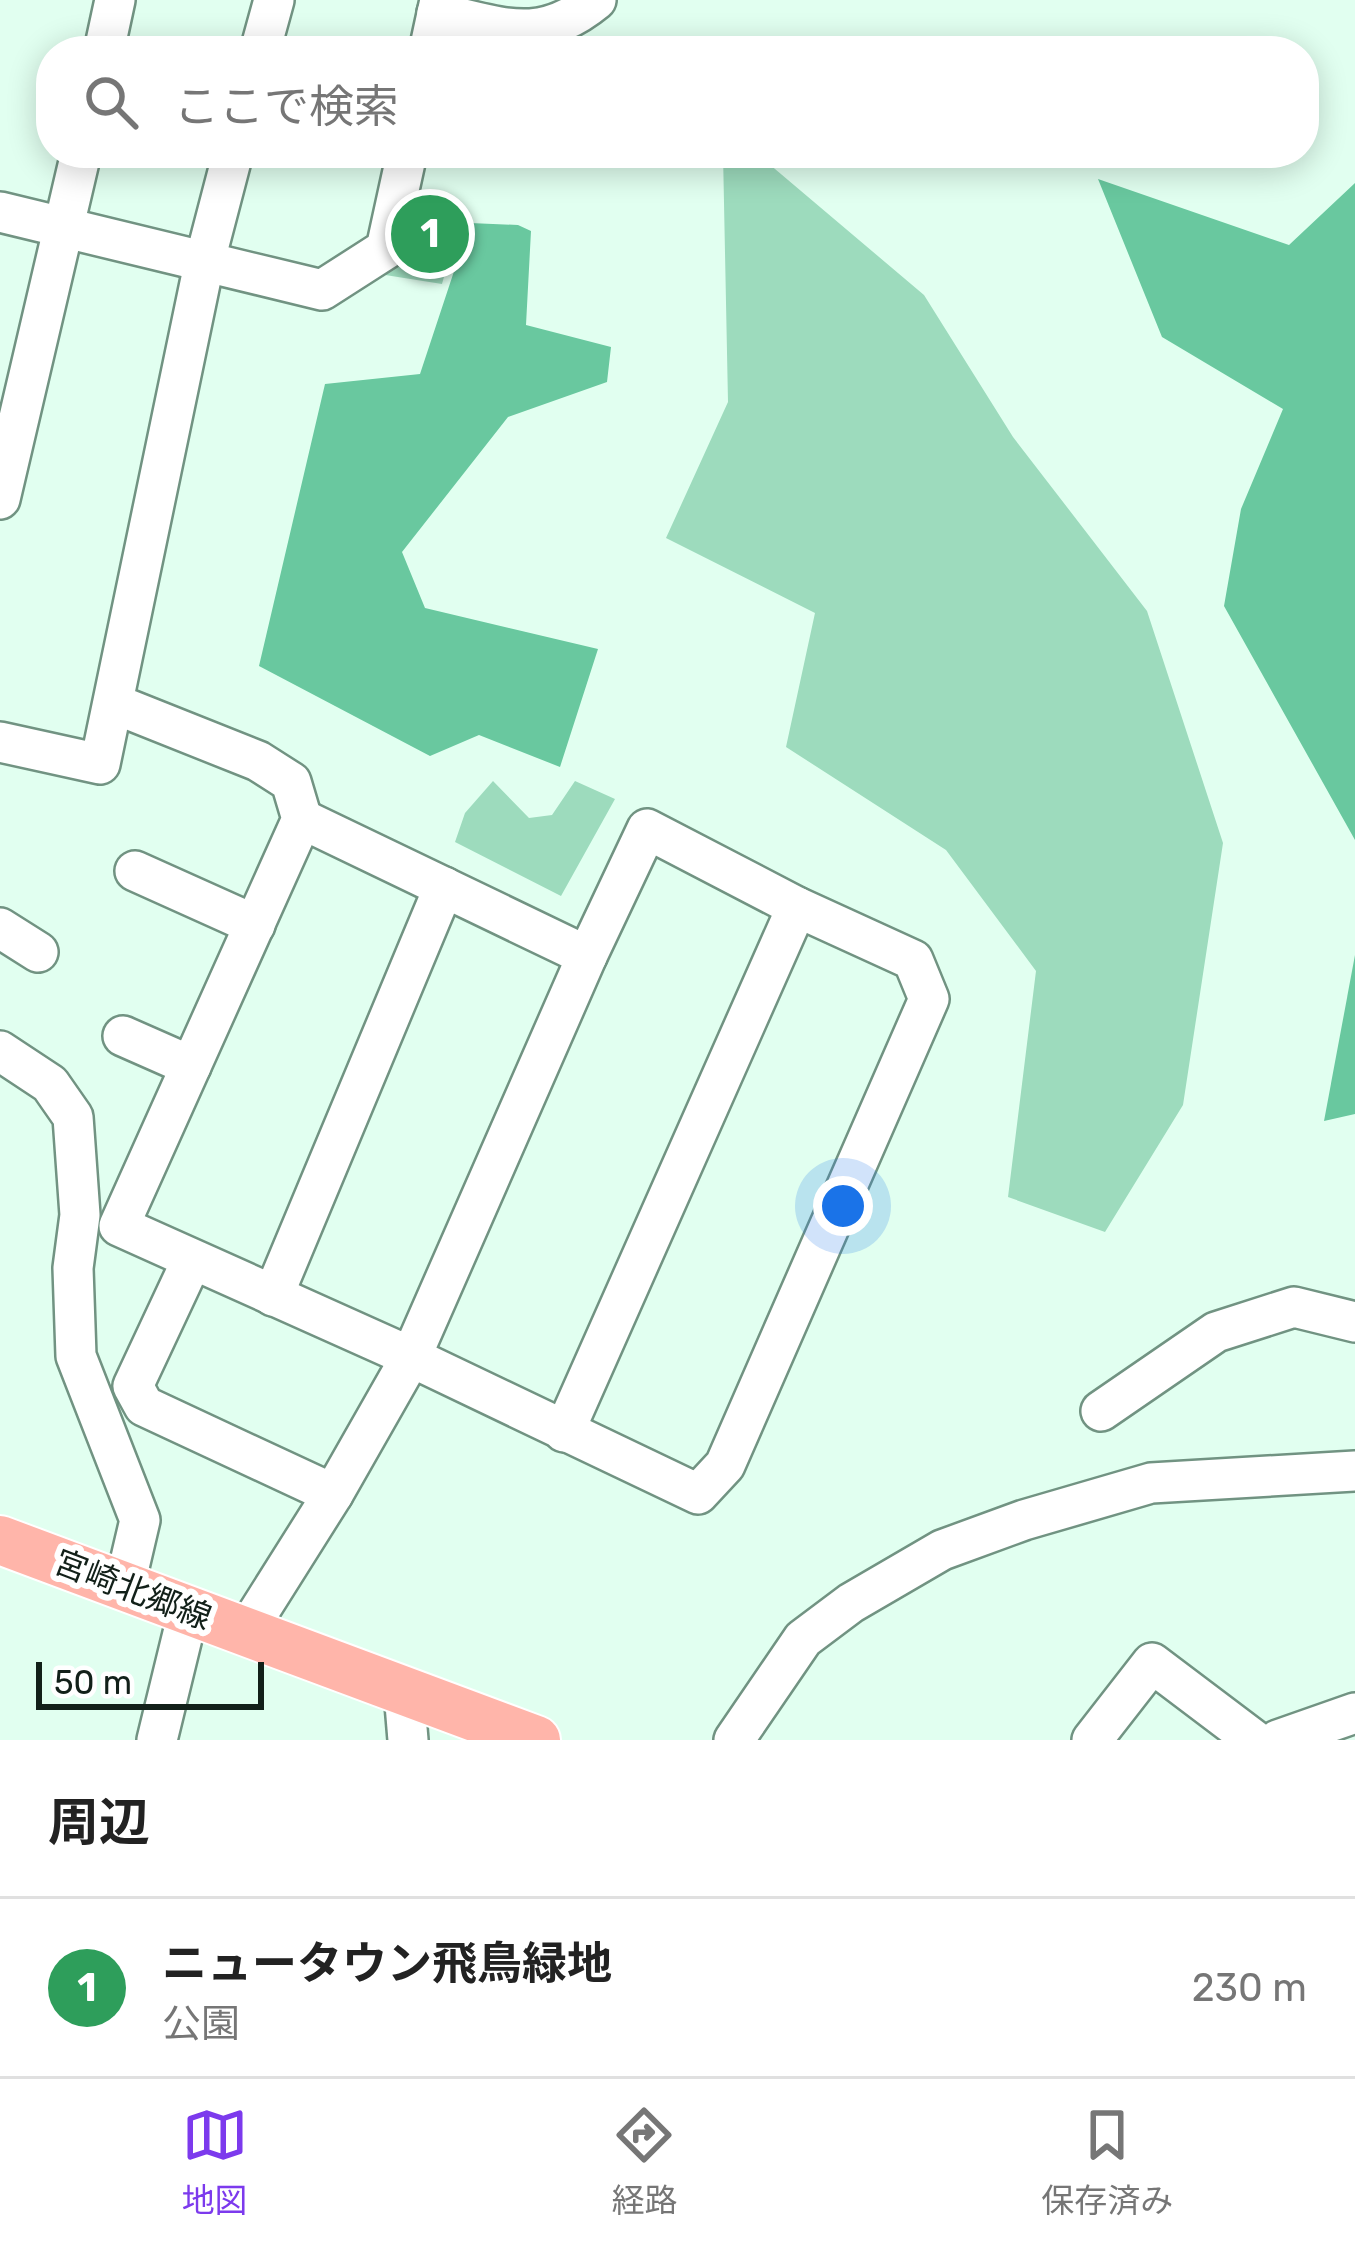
<!DOCTYPE html>
<html lang="ja">
<head>
<meta charset="utf-8">
<style>
	body { margin:0; font-family:Rubik,"Noto Sans JP",sans-serif; background:#f2f2f2; color:#222 }
	.scale { position:absolute; left:36px; bottom:30px; width:228px; box-sizing:border-box; padding-left:12px; border:6px solid #122019; border-top:0; font-size:33px; line-height:42px; white-space:nowrap; color:#122019; -webkit-text-stroke:9px #fff; paint-order:stroke }
	.you { position:absolute; left:843px; top:1206px; width:42px; height:42px; margin:-30px; border:9px solid #fff; border-radius:50%; background:#1a73e8; box-shadow:0 0 0 18px #1a73e833 }
	.badge { display:grid; place-items:center; width:78px; height:78px; border-radius:50%; background:#7c3aed; color:#fff; font-size:39px; font-weight:700 }
	.pin { position:absolute; translate:-50% -50%; border:6px solid #fff; box-shadow:0 3px 12px #0006 }
	.list { margin:0; padding:0; list-style:none }
	h2 { display:flex; justify-content:space-between; align-items:center; height:156px; margin:0; padding:0 48px; font-size:51px }
	h2 small { font-size:39px; font-weight:400; color:#767676 }
	.list li { display:grid; grid-template-columns:78px 1fr auto; gap:36px; align-items:center; box-sizing:border-box; height:180px; padding:0 48px; border-top:3px solid #e0e0e0 }
	.list b { display:block; font-size:45px; white-space:nowrap }
	.list p { margin:0; font-size:39px; white-space:nowrap; color:#767676 }
	.list em { font-size:39px; font-style:normal; color:#767676 }
	.icon { flex:none; width:66px; height:66px; fill:none; stroke:currentColor; stroke-width:2; stroke-linecap:round; stroke-linejoin:round }
	.map { position:relative; flex:none; width:1355px; height:1740px; overflow:hidden }
	.search { position:absolute; background:#fff; box-shadow:0 6px 30px #0003; left:36px; right:36px; top:36px; height:132px; display:flex; align-items:center; gap:30px; box-sizing:border-box; padding:0 42px; border-radius:48px; color:#767676; font-size:45px }
	.sheet { height:336px; background:#fff }
	nav { display:flex; justify-content:space-around; align-items:center; box-sizing:border-box; height:168px; border-top:3px solid #e0e0e0; background:#fff; font-size:33px; color:#767676 }
	nav a { display:grid; justify-items:center; gap:6px }
	nav .on { color:#7c3aed }
	.map>svg:first-child { display:block }
	.green { fill:#9ddbbd }
	.water { fill:#69c89f }
	.lines { fill:none; stroke-linecap:round; stroke-linejoin:round }
	.minor-casing { stroke:#719382; stroke-width:44 }
	.major-casing { stroke:#fff; stroke-width:52 }
	.minor { stroke:#fff; stroke-width:39 }
	.major { stroke:#ffb5aa; stroke-width:48 }
	.labels { text-anchor:middle; stroke-width:12; stroke-linejoin:round; paint-order:stroke }
	.street-label { font-size:33px; fill:#122019; stroke:#fff }
</style>
</head>
<body>
<div class="map">
<svg width="1355" height="1740" viewBox="0 0 1355 1740">
	<rect width="100%" height="100%" fill="#e1fff0"/>
	<!-- green -->
	<g class="green">
		<polygon points="723,153 756,153 924,295 1013,437 1147,611 1223,843 1183,1105 1105,1232 1008,1197 1036,971 946,850 786,747 815,613 666,538 728,402"/>
		<polygon points="414,202 462,212 442,284 379,274"/>
		<polygon points="493,781 529,818 552,815 575,781 615,799 561,896 455,842 465,813"/>
	</g>
	<!-- water -->
	<g class="water">
		<polygon points="1098,179 1289,245 1355,183 1355,840 1224,606 1241,509 1283,409 1162,337"/>
		<polygon points="470,223 518,225 531,231 526,325 611,347 607,382 508,417 402,552 425,608 598,649 560,767 479,735 430,756 259,666 325,384 420,374"/>
		<polygon points="1355,955 1355,1114 1324,1121"/>
	</g>
	<g class="lines">
		<!-- minor casing -->
		<g class="minor-casing">
			<g id="minor">
				<path d="M437 13C502 27 540 46 596 0"/>
				<polyline points="104,51 115,0"/>
				<polyline points="260,51 274,0"/>
				<polyline points="429,51 440,0"/>
				<polyline points="0,212 322,290 386,249 407,153"/>
				<polyline points="0,499 81,153"/>
				<polyline points="115,704 258,761 291,782 302,819 119,1226 411,1357 698,1494 725,1465 929,999 913,960 797,907 647,829 587,956 411,1357 333,1494 246,1632"/>
				<polyline points="0,742 100,764 204,264 233,153"/>
				<polyline points="302,819 587,956"/>
				<polyline points="135,871 255,925"/>
				<polyline points="0,928 38,952"/>
				<polyline points="123,1036 191,1066"/>
				<polyline points="0,1051 50,1084 73,1117 80,1215 73,1268 76,1356 140,1520 125,1584"/>
				<polyline points="192,1260 133,1386 144,1406 333,1494"/>
				<polyline points="273,1296 444,887"/>
				<polyline points="1101,1411 1216,1332 1294,1307 1355,1322"/>
				<polyline points="564,1432 797,907"/>
				<polyline points="404,1692 408,1740"/>
				<polyline points="157,1740 189,1609"/>
				<polyline points="734,1740 803,1639 851,1603 942,1550 1024,1520 1151,1483 1355,1471"/>
				<polyline points="1092,1740 1152,1663 1254,1740"/>
				<polyline points="1278,1740 1355,1713"/>
			</g>
		</g>
		<!-- major casing -->
		<g class="major-casing">
			<polyline id="major" points="0,1540 536,1740"/>
		</g>
		<!-- minor -->
		<use href="#minor" class="minor"/>
		<!-- major -->
		<use href="#major" class="major"/>
	</g>
	<g class="labels">
		<!-- street labels -->
		<g class="street-label">
			<text transform="translate(133 1589) rotate(21)" y="12">宮崎北郷線</text>
		</g>
	</g>
</svg>
<div class="scale">50 m</div>
<div class="you"></div>
<div class="pin badge" style="left:430px;top:234px;background:#2e9e5b">1</div>
<div class="search"><svg class="icon" aria-label="search" viewBox="0 0 24 24"><circle cx="10" cy="10" r="6"/><path d="M15 15l6 6"/></svg>ここで検索</div>
</div>
<section class="sheet">
<h2>周辺<small></small></h2>
<ul class="list">
<li><span class="badge" style="background:#2e9e5b">1</span><div><b>ニュータウン飛鳥緑地</b><p>公園</p></div><em>230 m</em></li>
</ul>
</section>
<nav>
<a class="on"><svg class="icon" aria-label="map" viewBox="0 0 24 24"><path d="M3 6l6-2 6 2 6-2v14l-6 2-6-2-6 2zM9 4v14M15 6v14"/></svg>地図</a>
<a><svg class="icon" aria-label="directions" viewBox="0 0 24 24"><path d="M12 3l9 9-9 9-9-9zM9 14v-3h6M13 9l2 2-2 2"/></svg>経路</a>
<a><svg class="icon" aria-label="saved" viewBox="0 0 24 24"><path d="M7 4h10v16l-5-4-5 4z"/></svg>保存済み</a>
</nav>
</body>
</html>
